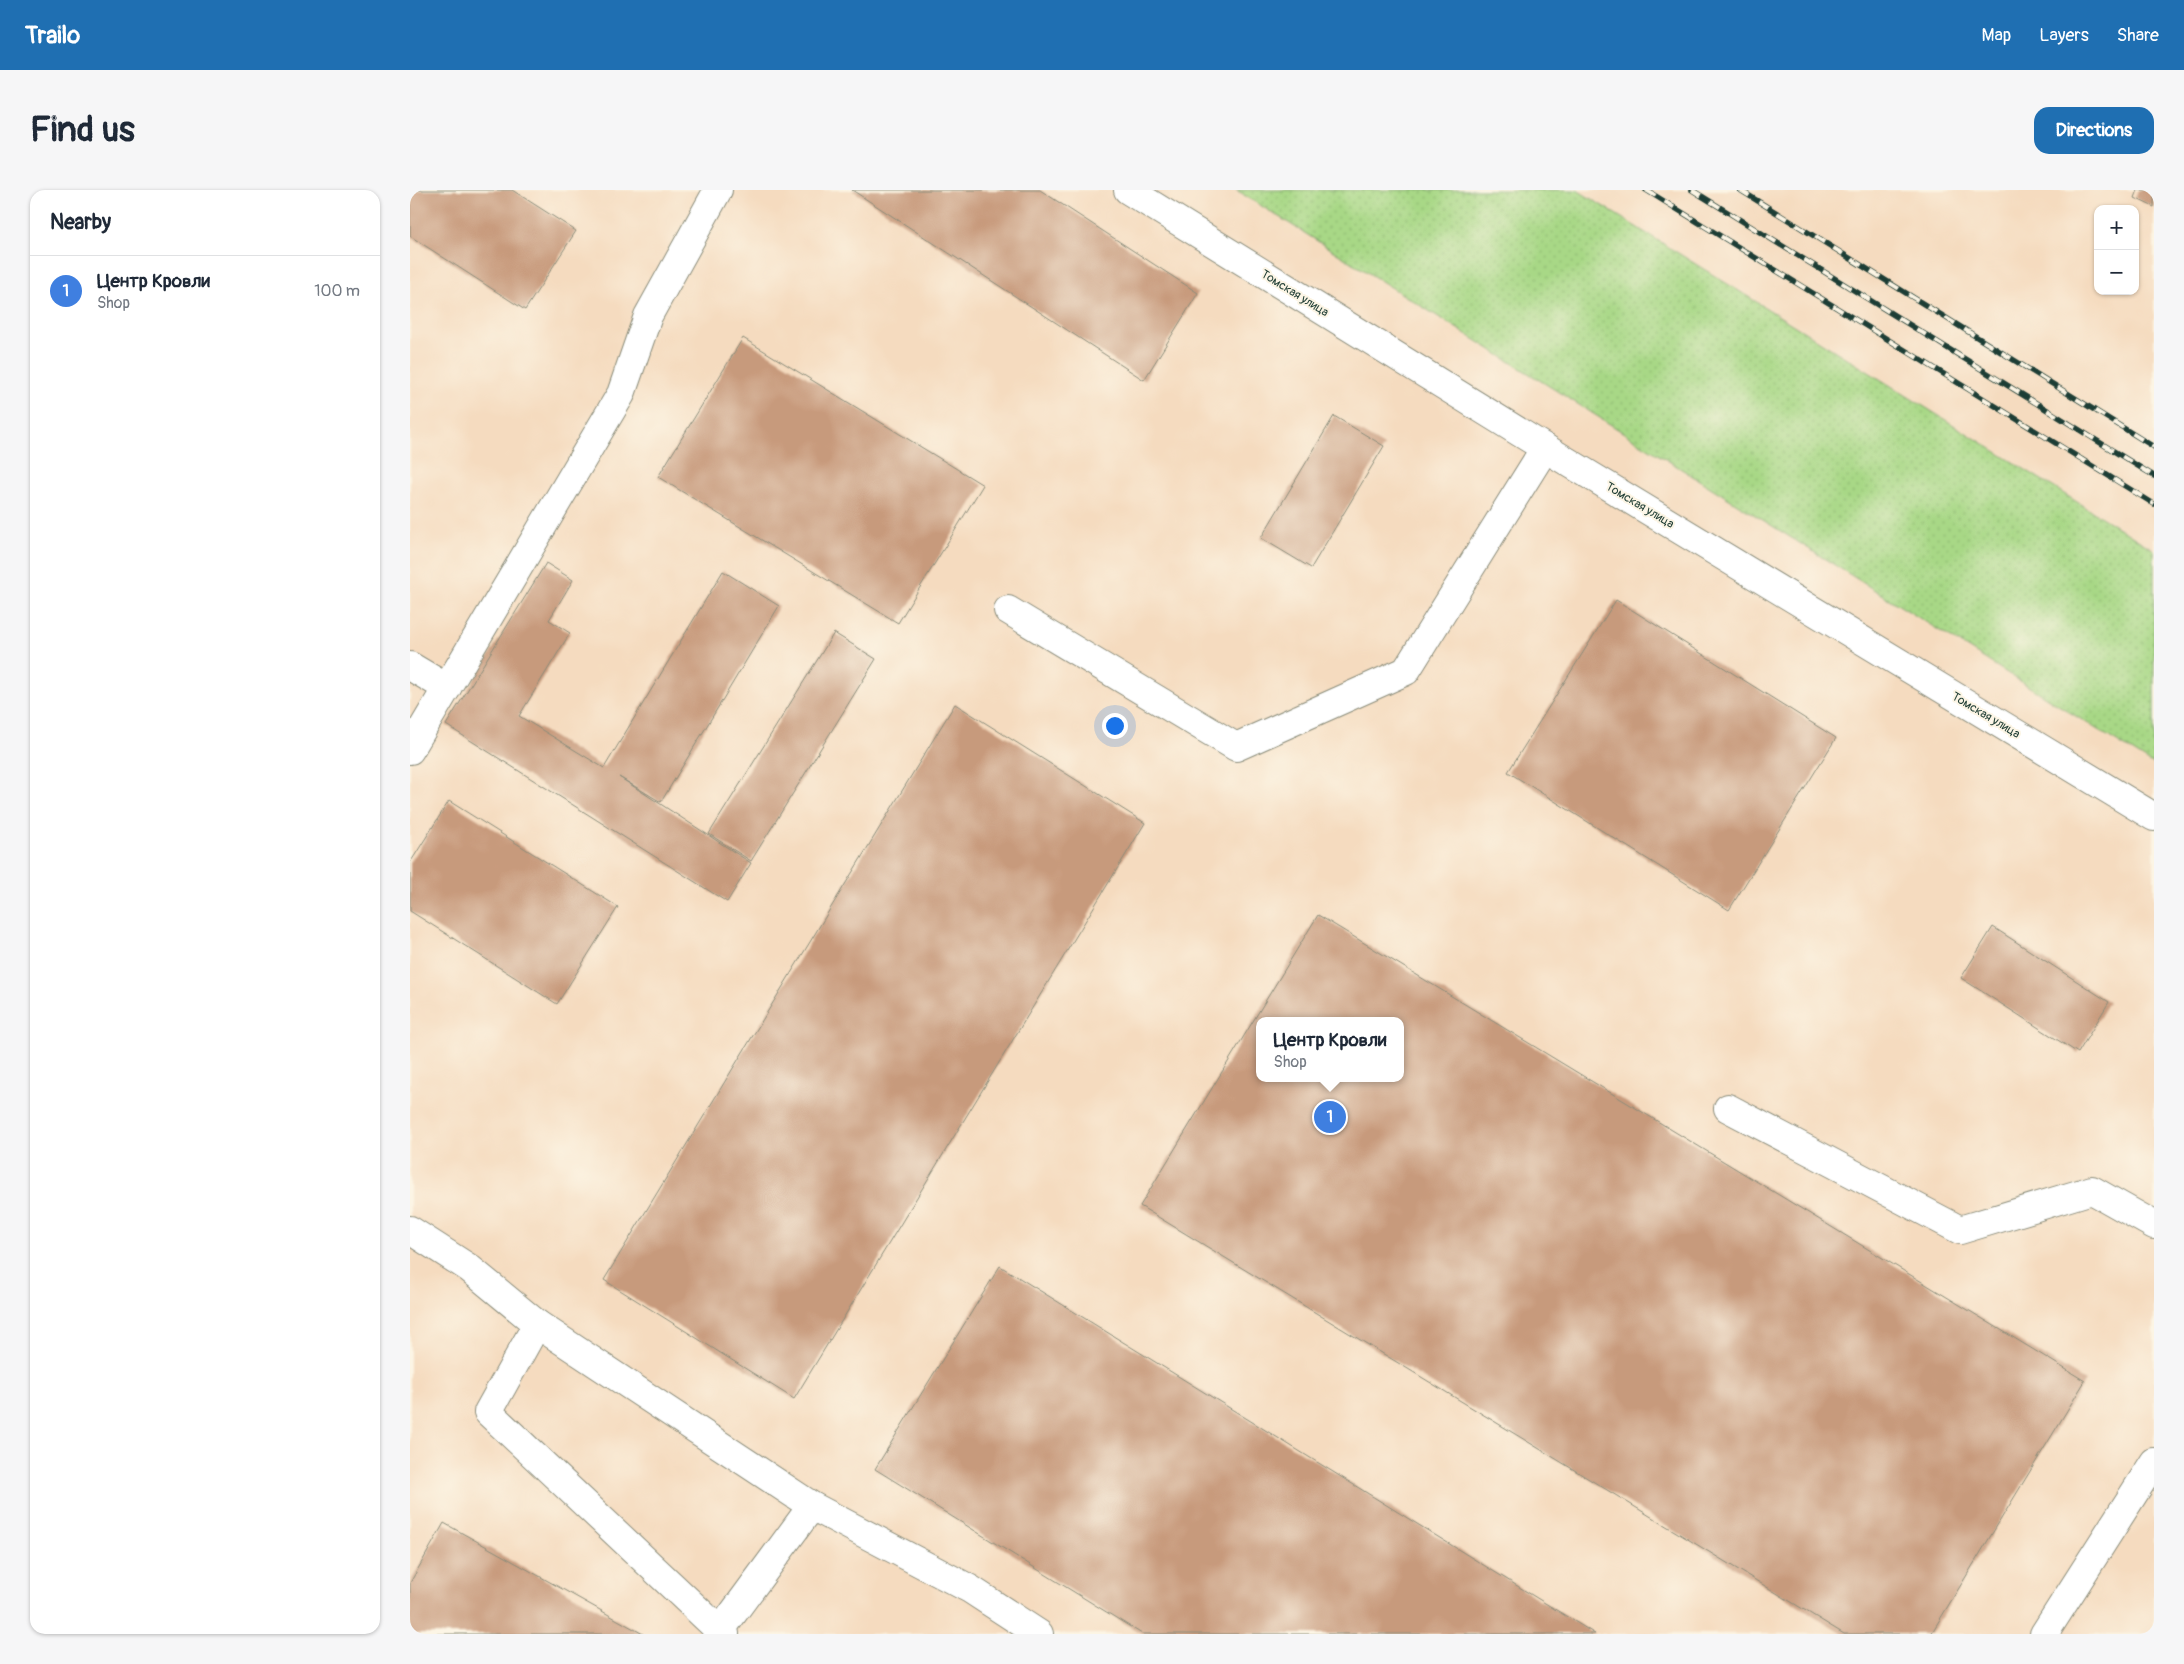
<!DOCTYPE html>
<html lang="en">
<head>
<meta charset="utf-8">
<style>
	body { margin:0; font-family:Pangolin,sans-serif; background:#f6f6f7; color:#1f2937 }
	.controls { position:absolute; right:15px; top:15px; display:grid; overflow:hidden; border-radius:10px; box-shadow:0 1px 4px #0004 }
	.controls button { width:45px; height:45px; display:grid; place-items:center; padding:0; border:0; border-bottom:1px solid #e0e1e3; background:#fff; color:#1f2937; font:25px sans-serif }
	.you { position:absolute; left:704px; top:535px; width:18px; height:18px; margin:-12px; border:4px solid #fff; border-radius:50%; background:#1a73e8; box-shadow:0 0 0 8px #1a73e833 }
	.badge { display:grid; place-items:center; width:32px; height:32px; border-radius:50%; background:#1f6fb2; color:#fff; font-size:16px; font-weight:700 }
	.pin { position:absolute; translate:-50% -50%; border:2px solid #fff; box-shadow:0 1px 5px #0006 }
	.popup { position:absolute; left:846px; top:827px; width:148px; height:65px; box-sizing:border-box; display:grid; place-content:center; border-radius:10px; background:#fff; filter:drop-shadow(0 1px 4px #0005); font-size:16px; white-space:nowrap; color:#747a83 }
	.popup b { font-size:19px; color:#1f2937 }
	.popup::after { content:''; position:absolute; left:50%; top:100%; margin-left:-10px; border:10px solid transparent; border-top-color:#fff }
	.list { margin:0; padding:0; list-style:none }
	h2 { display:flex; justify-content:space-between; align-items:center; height:65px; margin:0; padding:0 20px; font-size:21px }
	h2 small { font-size:16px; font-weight:400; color:#747a83 }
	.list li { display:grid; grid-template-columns:32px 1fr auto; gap:15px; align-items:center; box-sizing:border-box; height:70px; padding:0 20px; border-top:1px solid #e0e1e3 }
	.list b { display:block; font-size:19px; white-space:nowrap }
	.list p { margin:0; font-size:16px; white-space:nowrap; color:#747a83 }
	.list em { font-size:16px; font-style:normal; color:#747a83 }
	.map { position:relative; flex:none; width:1744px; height:1444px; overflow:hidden; border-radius:15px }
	header { display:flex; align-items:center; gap:30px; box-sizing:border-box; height:70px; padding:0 25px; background:#1f6fb2; color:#fff }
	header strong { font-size:24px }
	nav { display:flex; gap:28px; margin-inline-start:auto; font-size:18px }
	.intro { display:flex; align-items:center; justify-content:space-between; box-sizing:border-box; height:120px; padding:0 30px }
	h1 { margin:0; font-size:35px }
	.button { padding:12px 22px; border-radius:15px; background:#1f6fb2; color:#fff; font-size:18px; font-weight:700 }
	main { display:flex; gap:30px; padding:0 30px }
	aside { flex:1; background:#fff; border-radius:15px; box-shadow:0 1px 4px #0004 }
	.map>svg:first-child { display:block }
	.grass { fill:url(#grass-dots); stroke:#648a5d }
	.building { fill:#c79a7c; fill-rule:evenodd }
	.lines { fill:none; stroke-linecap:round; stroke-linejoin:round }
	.minor-casing { stroke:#8a8c7a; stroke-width:30 }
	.minor { stroke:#fff; stroke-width:28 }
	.rail-casing { stroke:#1f3d34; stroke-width:5.5 }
	.rail { stroke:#fcf5e5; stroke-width:4; stroke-dasharray:11; stroke-linecap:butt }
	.labels { text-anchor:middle; stroke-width:4; stroke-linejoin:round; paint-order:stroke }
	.street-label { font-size:12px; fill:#1f3d34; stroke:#fcf5e5 }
</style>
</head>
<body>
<header>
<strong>Trailo</strong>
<nav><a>Map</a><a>Layers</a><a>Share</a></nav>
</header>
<div class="intro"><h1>Find us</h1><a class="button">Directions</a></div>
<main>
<aside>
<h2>Nearby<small></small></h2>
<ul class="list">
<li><span class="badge" style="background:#3f7fe0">1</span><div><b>Центр Кровли</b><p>Shop</p></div><em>100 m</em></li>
</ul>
</aside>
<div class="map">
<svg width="1744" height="1444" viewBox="0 0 1744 1444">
	<defs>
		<pattern id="grass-dots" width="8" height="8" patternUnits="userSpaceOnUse" patternTransform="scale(1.25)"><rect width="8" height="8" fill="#a8d886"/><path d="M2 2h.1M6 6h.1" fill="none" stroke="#90ba74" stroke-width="1.8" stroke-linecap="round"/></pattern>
	</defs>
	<rect width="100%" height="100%" fill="#fcf5e5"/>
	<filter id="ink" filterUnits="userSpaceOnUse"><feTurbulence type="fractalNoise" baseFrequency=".02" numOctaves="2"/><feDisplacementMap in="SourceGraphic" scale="10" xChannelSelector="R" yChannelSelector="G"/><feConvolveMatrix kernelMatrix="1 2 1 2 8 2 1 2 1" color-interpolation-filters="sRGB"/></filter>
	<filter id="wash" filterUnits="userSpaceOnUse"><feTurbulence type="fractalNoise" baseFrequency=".0096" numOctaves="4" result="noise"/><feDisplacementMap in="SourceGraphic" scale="20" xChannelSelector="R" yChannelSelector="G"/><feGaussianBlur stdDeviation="1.12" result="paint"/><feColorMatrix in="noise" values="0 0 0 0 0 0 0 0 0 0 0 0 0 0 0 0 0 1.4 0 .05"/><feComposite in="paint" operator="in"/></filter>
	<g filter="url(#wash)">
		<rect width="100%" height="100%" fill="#f5dbbf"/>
		<!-- grass -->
		<polygon class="grass" points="826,0 1167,0 1744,360 1744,575"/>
		<g id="blocks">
			<!-- building -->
			<g class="building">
				<polygon points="0,0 102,0 166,41 115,120 0,46"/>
				<polygon points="442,0 630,0 788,103 734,190"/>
				<polygon points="1728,0 1744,0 1744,17 1725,8"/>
				<polygon points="333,148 573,295 488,433 248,287"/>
				<polygon points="924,226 974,256 901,378 851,348"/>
				<polygon points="136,373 163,390 139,430 160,443 109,526 194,578 313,381 369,416 251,612 209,587 341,673 317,712 36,535"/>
				<polygon points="1206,410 1426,548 1319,720 1098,582"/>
				<polygon points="424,443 466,469 341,671 299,644"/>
				<polygon points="545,514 735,633 384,1209 194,1090"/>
				<polygon points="39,611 208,717 147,814 0,721 0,673"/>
				<path d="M908 725 1675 1191 1521 1444H1434L730 1016ZM850 831H990V888H850Z"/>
				<polygon points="1583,737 1699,812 1668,863 1551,788"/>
				<polygon points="590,1076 1185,1444 732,1444 465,1279"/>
				<polygon points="34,1333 233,1444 0,1444 0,1393"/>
			</g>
		</g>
	</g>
	<g filter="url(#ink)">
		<use href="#blocks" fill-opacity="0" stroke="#8a8c7a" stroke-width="1"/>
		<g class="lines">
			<!-- minor casing -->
			<g class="minor-casing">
				<g id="minor">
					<polyline points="718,0 1135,258 1744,627"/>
					<polyline points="598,420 826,557 996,481 1135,258"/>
					<polyline points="0,476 37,498"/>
					<polyline points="0,560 211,204 238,126 308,0"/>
					<polyline points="1318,918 1550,1040 1682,1000 1744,1035"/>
					<polyline points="0,1040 59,1078 127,1134 78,1222 310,1441 315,1444"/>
					<polyline points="127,1134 402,1316 560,1399 629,1444"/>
					<polyline points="310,1441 402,1316"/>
					<polyline points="1634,1444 1744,1272"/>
				</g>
			</g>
			<!-- minor -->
			<use href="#minor" class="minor"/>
			<!-- rail casing -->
			<g class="rail-casing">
				<g id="rail">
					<polyline points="1236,0 1744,314"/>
					<polyline points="1282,0 1744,286"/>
					<polyline points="1330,0 1744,257"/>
				</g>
			</g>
			<!-- rail -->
			<use href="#rail" class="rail"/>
		</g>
	</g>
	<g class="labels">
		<!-- street labels -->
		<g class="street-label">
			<text transform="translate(885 103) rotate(32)" y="4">Томская улица</text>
			<text transform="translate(1230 315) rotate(31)" y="4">Томская улица</text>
			<text transform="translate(1576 525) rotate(31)" y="4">Томская улица</text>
		</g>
	</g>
</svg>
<div class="controls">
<button>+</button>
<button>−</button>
</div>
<div class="you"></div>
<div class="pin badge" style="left:920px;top:927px;background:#3f7fe0">1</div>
<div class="popup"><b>Центр Кровли</b>Shop</div>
</div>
</main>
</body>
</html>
